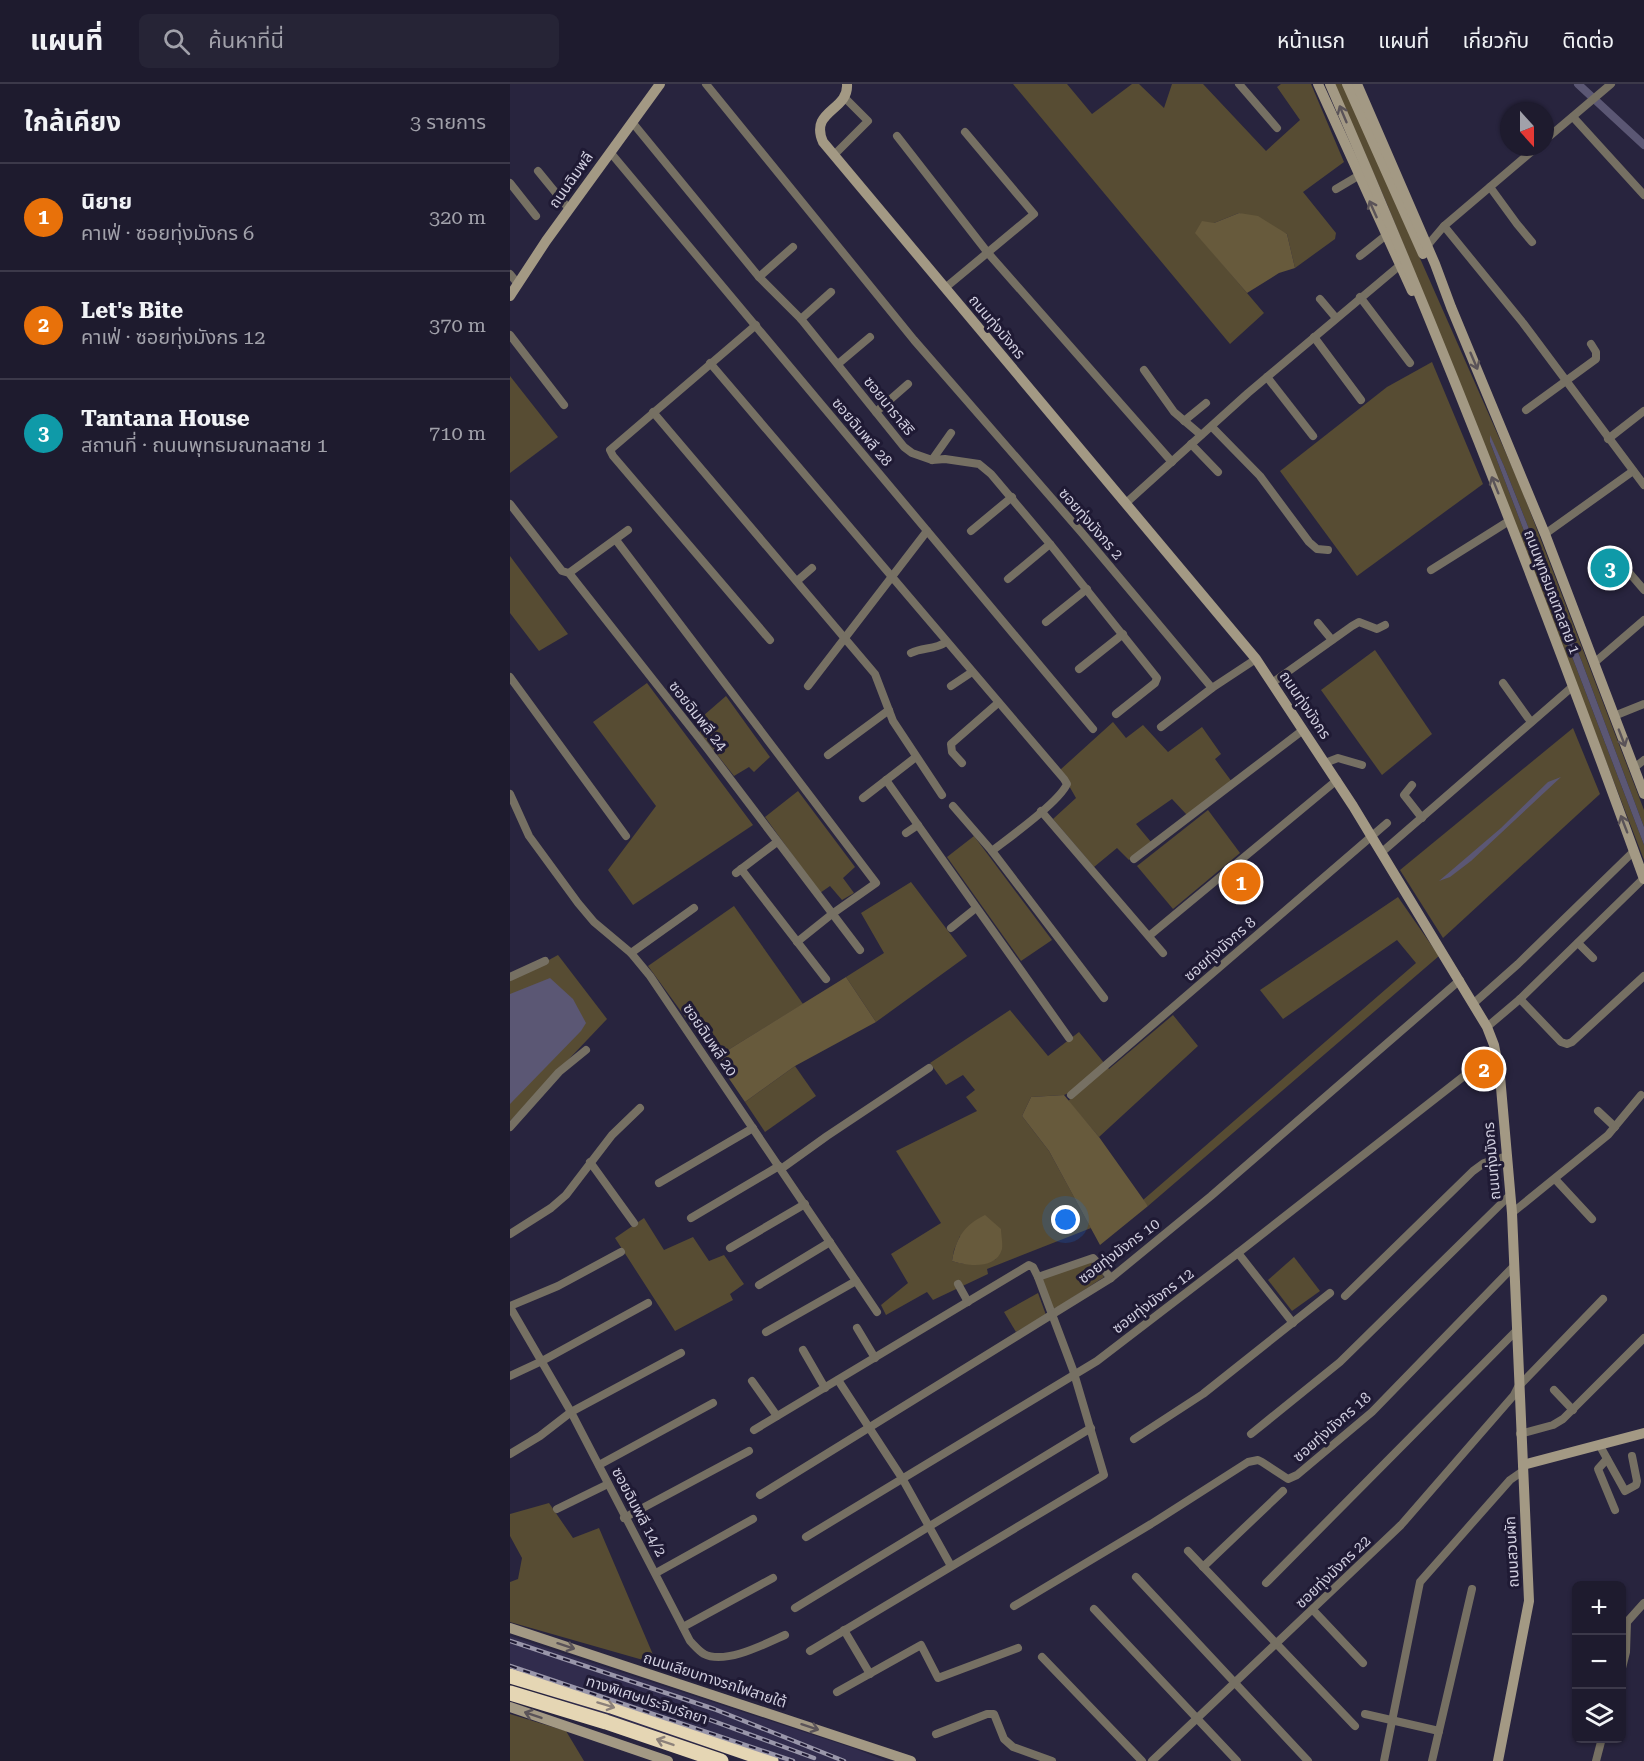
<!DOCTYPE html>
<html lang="th">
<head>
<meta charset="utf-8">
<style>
	body { margin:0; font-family:"Roboto Serif","Noto Sans Thai",serif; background:#262436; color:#f1f3f6 }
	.controls { position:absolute; right:18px; bottom:18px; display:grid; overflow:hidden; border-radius:9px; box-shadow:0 2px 4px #0004 }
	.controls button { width:54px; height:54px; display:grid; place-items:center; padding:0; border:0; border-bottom:2px solid #3c394a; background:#1e1b2e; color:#f1f3f6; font:30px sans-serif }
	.compass { position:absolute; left:990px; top:18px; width:54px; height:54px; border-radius:50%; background:#1e1b2e; box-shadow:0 2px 4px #0004; rotate:159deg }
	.you { position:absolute; left:556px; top:1136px; width:21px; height:21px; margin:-15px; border:4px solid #fff; border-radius:50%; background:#1a73e8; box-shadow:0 0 0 9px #1a73e833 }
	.badge { display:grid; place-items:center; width:39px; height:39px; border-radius:50%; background:#d93025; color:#fff; font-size:20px; font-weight:700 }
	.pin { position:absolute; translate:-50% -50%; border:3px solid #fff; box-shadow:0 2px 6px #0006 }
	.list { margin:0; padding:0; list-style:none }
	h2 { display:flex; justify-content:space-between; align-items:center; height:78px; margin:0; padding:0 24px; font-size:26px }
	h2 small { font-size:20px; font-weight:400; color:#a1a1aa }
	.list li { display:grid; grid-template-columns:39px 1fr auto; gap:18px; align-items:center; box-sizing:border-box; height:108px; padding:0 24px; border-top:2px solid #3c394a }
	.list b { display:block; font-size:22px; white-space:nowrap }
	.list p { margin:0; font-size:20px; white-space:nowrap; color:#a1a1aa }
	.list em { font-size:20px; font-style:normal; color:#a1a1aa }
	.icon { flex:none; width:33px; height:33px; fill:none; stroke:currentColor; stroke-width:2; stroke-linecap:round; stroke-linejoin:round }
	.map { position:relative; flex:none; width:1134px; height:1677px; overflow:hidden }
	header { display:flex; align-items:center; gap:36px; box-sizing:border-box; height:84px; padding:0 30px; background:#1e1b2e; border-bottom:2px solid #3c394a }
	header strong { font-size:28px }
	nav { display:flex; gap:33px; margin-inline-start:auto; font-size:21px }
	.search { width:420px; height:54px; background:#262436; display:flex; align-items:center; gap:15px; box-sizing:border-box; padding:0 21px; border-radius:9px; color:#a1a1aa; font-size:22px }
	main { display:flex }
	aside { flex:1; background:#1e1b2e }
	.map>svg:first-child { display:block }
	.built { fill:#312c4d }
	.green { fill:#574c33; fill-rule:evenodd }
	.forest { fill:#675a3c }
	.water { fill:#5b5774 }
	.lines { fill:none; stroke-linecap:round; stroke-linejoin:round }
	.canal { stroke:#5b5774; stroke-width:8 }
	.street { stroke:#767063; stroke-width:8 }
	.secondary { stroke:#a39984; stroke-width:10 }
	.highway { stroke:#e5d6b4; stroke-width:15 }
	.rail-casing { stroke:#9996aa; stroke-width:4.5 }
	.rail { stroke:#1f1a34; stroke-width:2; stroke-dasharray:7; stroke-linecap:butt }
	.oneway { stroke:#5a5358 }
	.oneway2 { stroke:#8c817a }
	.labels { text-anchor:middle; stroke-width:6; stroke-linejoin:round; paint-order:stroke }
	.street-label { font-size:15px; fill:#d1cfe0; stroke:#1f1a34 }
</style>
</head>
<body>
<header>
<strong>แผนที่</strong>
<div class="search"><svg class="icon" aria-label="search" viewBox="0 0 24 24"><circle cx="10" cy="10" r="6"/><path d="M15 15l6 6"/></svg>ค้นหาที่นี่</div>
<nav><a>หน้าแรก</a><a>แผนที่</a><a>เกี่ยวกับ</a><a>ติดต่อ</a></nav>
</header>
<main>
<aside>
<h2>ใกล้เคียง<small>3 รายการ</small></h2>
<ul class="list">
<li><span class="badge" style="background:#e8710a">1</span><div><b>นิยาย</b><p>คาเฟ่ · ซอยทุ่งมังกร 6</p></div><em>320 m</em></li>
<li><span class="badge" style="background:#e8710a">2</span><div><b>Let's Bite</b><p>คาเฟ่ · ซอยทุ่งมังกร 12</p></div><em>370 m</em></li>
<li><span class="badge" style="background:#0f9aa8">3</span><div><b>Tantana House</b><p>สถานที่ · ถนนพุทธมณฑลสาย 1</p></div><em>710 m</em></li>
</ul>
</aside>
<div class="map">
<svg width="1134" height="1677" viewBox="0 0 1134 1677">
	<rect width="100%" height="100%" fill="#28243e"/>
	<!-- built -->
	<polygon class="built" points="0,1552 346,1665 376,1677 238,1677 0,1599"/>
	<!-- green -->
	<g class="green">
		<polygon points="503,0 557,0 582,30 622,0 629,0 654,24 662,0 693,0 756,67 790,36 767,3 771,0 801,0 834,78 793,108 826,149 825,155 785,184 777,150 729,129 704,139 686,149 754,229 720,260"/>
		<polygon points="818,0 839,0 860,61 1010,401 1134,726 1134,743 1072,578 994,382 980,353 980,358 1134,761 1134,776 969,347 877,120 852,63"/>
		<polygon points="922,278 973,400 847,492 770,387 877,303"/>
		<polygon points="0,292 48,353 0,389"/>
		<polygon points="0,472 58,550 29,567 0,529"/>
		<polygon points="865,566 922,650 872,691 811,606"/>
		<polygon points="137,599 243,741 123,821 98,786 146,722 83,638"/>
		<polygon points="216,612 260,673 244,688 239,683 224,692 189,648 200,641 193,632"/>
		<polygon points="603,638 616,654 633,641 658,668 692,643 711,670 705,675 722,698 677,731 662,715 626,740 641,758 619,776 607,764 584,783 543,735 566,714 550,686"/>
		<polygon points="1063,644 1090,710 933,854 890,786"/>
		<polygon points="288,707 345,783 333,794 344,809 332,816 320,802 310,809 255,733"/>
		<polygon points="698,726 730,769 663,825 627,782"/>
		<polygon points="464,752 542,856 511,877 437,773"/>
		<polygon points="401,798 457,872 366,938 336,893 374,869 351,829"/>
		<polygon points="888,813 929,872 638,1122 633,1116 906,879 887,856 773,935 750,906"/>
		<polygon points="224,822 293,920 205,974 138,882"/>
		<polygon points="48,871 97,935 0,1037 0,897"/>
		<path d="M500 926 538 972 569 948 599 985 663 931 688 962 589 1053 558 1017 575 1002 554 1011 521 1013 512 1032 539 1067 581 1144 477 1185 478 1190 423 1216 417 1208 376 1231 371 1221 398 1199 381 1170 431 1139 386 1067 467 1027 456 1013 465 1006 453 991 436 1001 420 979ZM450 1152 486 1175C469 1181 459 1182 442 1177L444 1166Z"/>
		<polygon points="285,982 306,1012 255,1048 235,1018"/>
		<polygon points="134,1134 154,1166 183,1153 199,1177 214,1171 234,1200 220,1210 223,1216 165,1247 105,1154"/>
		<polygon points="784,1173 810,1207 782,1227 758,1196"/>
		<polygon points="579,1177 584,1179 594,1193 548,1223 542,1225 532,1195"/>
		<polygon points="528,1209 536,1231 506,1248 494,1228"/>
		<polygon points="39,1419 63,1454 89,1444 147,1580 0,1538 0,1498 8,1495 12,1474 0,1452 0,1430"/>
		<polygon points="0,1630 56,1647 74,1677 0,1677"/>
	</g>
	<!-- forest -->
	<g class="forest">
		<polygon points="729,129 748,132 777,150 785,184 769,189 737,209 685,149 692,137 704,139"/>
		<polygon points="336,893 366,938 285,982 235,1018 205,974"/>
		<polygon points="554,1011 589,1053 638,1122 590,1161 539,1067 512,1032 521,1013"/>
		<path d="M475 1131 491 1145C491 1151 493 1159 492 1165 486 1186 457 1182 442 1177 446 1154 454 1141 475 1131Z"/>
	</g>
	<!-- water -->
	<g class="water">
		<polygon points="980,351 994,382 1072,578 1134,743 1134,761 980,358"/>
		<polygon points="1051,693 961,777 940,793 929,797 991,744 1038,698"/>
		<polygon points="40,894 63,915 76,939 71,947 0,1020 0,910"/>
	</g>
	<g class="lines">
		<!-- canal -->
		<polyline class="canal" points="1068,0 1134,61"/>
		<!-- street -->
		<g class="street">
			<polyline points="196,0 404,256 572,449 702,604 746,575"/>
			<polyline points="729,0 767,44"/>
			<polyline points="1063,33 1134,111"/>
			<polyline points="122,38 249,193 291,235 394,363 402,369 422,376 435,375 469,380 481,390 540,460 647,594 645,599 606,630"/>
			<polyline points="387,52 478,169 662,378"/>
			<polyline points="1035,56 1101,0"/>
			<polyline points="100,68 583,645"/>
			<polyline points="324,71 358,37 335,14"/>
			<polyline points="28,87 59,125"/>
			<polyline points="0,99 26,132"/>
			<polyline points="980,103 1007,140 1022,158"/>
			<polyline points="826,105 848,92"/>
			<polyline points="934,142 1013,239 1134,401"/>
			<polyline points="917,162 934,142 1027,63"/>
			<polyline points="850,172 875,152"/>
			<polyline points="0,190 8,200"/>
			<polyline points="249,193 283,163"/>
			<polyline points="435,204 524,130 455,48"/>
			<polyline points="850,213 900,279"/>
			<polyline points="810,215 826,234"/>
			<polyline points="291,235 321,208"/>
			<polyline points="246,241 100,366 103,372 260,556"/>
			<polyline points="0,251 54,321"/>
			<polyline points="804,253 851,316"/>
			<path d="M200 279 554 695 557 700C549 718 500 753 482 767"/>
			<polyline points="328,280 360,253"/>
			<polyline points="634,286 664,328 691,351"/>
			<polyline points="757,293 803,352"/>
			<polyline points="1016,326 1086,275 1086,268 1081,260"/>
			<polyline points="143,328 365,590 383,637 432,711"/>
			<polyline points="366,328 398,300"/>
			<polyline points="674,337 696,319"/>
			<polyline points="702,343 750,392 799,458 807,465 818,466"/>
			<polyline points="1098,355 1134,327"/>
			<polyline points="681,360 708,388"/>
			<polyline points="422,376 441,349"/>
			<polyline points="616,419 738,309 889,182"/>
			<polyline points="0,420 52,487 59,489 196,663 350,866"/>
			<polyline points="461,447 502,413"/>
			<polyline points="1035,450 1123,387"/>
			<polyline points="106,456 366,799 322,830 287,858"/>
			<polyline points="1116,485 1134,506"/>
			<polyline points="921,486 999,437"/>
			<polyline points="59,489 118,446"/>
			<polyline points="498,495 540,460"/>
			<polyline points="287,497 302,484"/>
			<polyline points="536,538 577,505"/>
			<polyline points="808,539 822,556"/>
			<path d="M401 569C413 563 425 566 436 558"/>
			<polyline points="1084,579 1134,536"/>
			<polyline points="569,585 613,550"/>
			<polyline points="0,593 116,752"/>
			<polyline points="762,599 842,542 849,538 867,545 875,541"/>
			<polyline points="993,599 1021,638"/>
			<polyline points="298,602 417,447"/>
			<polyline points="441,602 462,588"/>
			<polyline points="1104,632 1134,620"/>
			<polyline points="651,643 702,604"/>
			<polyline points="318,671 379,626"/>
			<polyline points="452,679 442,668 441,660 488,619"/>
			<polyline points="815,679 828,674 852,681"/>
			<polyline points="1124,684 1134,676"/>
			<polyline points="376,696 559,954"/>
			<polyline points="902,701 894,711 912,734"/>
			<polyline points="0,710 19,752 68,819 84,838 121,869 140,892 367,1228"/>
			<polyline points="353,714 406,673"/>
			<polyline points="443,722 482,767 594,914"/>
			<polyline points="531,727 653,869"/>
			<polyline points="396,749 408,741"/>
			<polyline points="872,768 1062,603"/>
			<polyline points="624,775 793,646"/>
			<polyline points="231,785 316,895"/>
			<polyline points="226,789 267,758"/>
			<polyline points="441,844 466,824"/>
			<polyline points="639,852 827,696"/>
			<polyline points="1068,859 1083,874"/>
			<polyline points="121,869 184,824"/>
			<polyline points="0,893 35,877"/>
			<polyline points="1010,915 1051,958 1057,960 1062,958 1134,892"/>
			<polyline points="964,919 1008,880 1124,767"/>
			<polyline points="977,943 1010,915 1134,794"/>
			<polyline points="561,1011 877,739"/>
			<polyline points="1088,1027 1105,1043"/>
			<polyline points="0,1043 49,988 76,966"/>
			<polyline points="80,1078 124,1139"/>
			<polyline points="271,1085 317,1052 419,984"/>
			<polyline points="1045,1095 1082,1135"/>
			<polyline points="149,1099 243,1044"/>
			<polyline points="1002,1129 1098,1051 1131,1011"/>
			<polyline points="181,1134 269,1082"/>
			<polyline points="0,1150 41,1124 56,1111 102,1051 130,1024"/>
			<polyline points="220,1164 295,1120"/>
			<polyline points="728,1169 783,1239"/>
			<polyline points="528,1193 583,1174 601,1194"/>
			<polyline points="448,1200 458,1218"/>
			<polyline points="249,1201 320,1158"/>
			<polyline points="835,1212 963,1087 974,1079 997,1072"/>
			<polyline points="0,1222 48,1202 111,1168"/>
			<path d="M0 1223 61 1328 180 1557C184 1561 189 1567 194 1570 215 1581 255 1560 275 1551"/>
			<polyline points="347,1244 365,1274"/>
			<polyline points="256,1248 346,1197"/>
			<polyline points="293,1266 315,1304"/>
			<polyline points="0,1292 32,1277 138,1219"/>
			<polyline points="328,1296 392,1394 441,1482"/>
			<polyline points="242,1297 267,1332"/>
			<polyline points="1044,1306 1063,1326"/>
			<polyline points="244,1346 519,1181 523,1183 528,1193 563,1286 594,1391 300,1567"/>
			<polyline points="741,1350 830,1278 1000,1111"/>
			<polyline points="1010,1350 1043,1341 1053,1335 1134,1254"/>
			<polyline points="624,1355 693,1310 820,1209"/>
			<polyline points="1090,1362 1115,1407 1126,1401 1127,1397 1122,1372"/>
			<polyline points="0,1370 30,1352 61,1328 171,1269"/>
			<polyline points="1097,1375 1088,1385 1105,1426"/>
			<polyline points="89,1381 203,1319"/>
			<polyline points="250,1411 601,1194 701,1112 950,896"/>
			<polyline points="47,1425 98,1400"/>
			<polyline points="114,1434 239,1367"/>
			<polyline points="296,1453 587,1277 728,1169 963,985 971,980 988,980"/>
			<polyline points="678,1467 845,1642"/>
			<polyline points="693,1483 773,1407"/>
			<polyline points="146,1489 243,1435"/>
			<polyline points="626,1493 798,1677"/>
			<polyline points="756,1499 1007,1246"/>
			<polyline points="504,1522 641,1440 738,1378 748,1376 752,1378 778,1395 787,1391 862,1328 1004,1182"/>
			<polyline points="285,1524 581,1344"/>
			<polyline points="584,1525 727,1677"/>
			<polyline points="803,1526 853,1579"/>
			<polyline points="173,1543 263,1494"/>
			<polyline points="334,1546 360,1590"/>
			<polyline points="532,1573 632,1677"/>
			<polyline points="1112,1584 1116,1568 1117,1538 1134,1519"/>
			<polyline points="327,1608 411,1561 428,1594 508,1564"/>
			<polyline points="855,1630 929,1647"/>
			<polyline points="426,1650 477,1630 484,1630 494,1655 503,1663 542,1677"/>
			<polyline points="642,1677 891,1441 1004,1311 1008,1303 1093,1215"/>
			<polyline points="874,1677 910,1498 1000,1396 1013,1387"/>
			<polyline points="922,1677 962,1505"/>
			<polyline points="1086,1677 1092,1654"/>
		</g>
		<!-- secondary -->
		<g class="secondary">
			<path d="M337 0C339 27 299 26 313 58L746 575 843 722 977 943 984 961 990 992 1002 1129 1013 1381"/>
			<polyline points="808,0 902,207"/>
			<path d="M820 0C934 261 1037 527 1134 795"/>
			<polyline points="837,0 913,170"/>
			<polyline points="847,0 925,180 941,223 1035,450 1134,710"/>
			<polyline points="0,212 36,157 150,0"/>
			<polyline points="0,1544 401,1677"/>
			<polyline points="0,1623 158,1677"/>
			<polyline points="988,1677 1019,1517 1013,1381 1134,1349"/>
		</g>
		<!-- highway -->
		<g class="highway">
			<polyline points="0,1592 101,1622 261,1677"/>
			<polyline points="0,1609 96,1638 211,1677"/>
		</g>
		<!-- rail casing -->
		<g class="rail-casing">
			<g id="rail">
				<polyline points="0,1557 204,1625 334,1677"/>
				<polyline points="0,1582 283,1677"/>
				<polyline points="121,1607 304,1674"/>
			</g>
		</g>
		<!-- rail -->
		<use href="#rail" class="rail"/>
	</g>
	<!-- one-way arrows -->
	<defs><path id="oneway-shaft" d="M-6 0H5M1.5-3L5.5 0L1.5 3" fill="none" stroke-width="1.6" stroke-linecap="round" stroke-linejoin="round" transform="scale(1.5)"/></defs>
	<g class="oneway">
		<use href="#oneway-shaft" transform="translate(833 30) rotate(-113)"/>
		<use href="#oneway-shaft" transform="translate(863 125) rotate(-114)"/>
		<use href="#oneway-shaft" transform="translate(964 277) rotate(67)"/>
		<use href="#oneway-shaft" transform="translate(985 401) rotate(-112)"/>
		<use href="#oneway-shaft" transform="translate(1112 654) rotate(69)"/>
		<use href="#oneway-shaft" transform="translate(1114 740) rotate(-111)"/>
		<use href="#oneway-shaft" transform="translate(56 1562) rotate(18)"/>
		<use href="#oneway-shaft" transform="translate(23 1631) rotate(-161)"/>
		<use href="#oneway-shaft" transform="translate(300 1643) rotate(18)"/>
	</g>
	<g class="oneway2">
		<use href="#oneway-shaft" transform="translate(96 1621) rotate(17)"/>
		<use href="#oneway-shaft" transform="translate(155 1658) rotate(-161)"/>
	</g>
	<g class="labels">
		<!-- street labels -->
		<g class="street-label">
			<text transform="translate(61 96) rotate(-55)" y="5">ถนนฉิมพลี</text>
			<text transform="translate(487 243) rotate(50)" y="5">ถนนทุ่งมังกร</text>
			<text transform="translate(379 322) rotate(51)" y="5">ซอยนาราสิริ</text>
			<text transform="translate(352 348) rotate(50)" y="5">ซอยฉิมพลี 28</text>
			<text transform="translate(581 440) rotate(49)" y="5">ซอยทุ่งมังกร 2</text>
			<text transform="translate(1042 508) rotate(69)" y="5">ถนนพุทธมณฑลสาย 1</text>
			<text transform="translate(795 621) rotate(56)" y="5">ถนนทุ่งมังกร</text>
			<text transform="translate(188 632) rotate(52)" y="5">ซอยฉิมพลี 24</text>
			<text transform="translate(710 865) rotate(-41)" y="5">ซอยทุ่งมังกร 8</text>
			<text transform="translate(200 956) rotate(56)" y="5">ซอยฉิมพลี 20</text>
			<text transform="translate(982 1077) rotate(-95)" y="5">ถนนทุ่งมังกร</text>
			<text transform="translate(609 1167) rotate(-37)" y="5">ซอยทุ่งมังกร 10</text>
			<text transform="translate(643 1217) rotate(-37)" y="5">ซอยทุ่งมังกร 12</text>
			<text transform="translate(822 1343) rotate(-41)" y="5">ซอยทุ่งมังกร 18</text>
			<text transform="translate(129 1428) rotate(62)" y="5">ซอยฉิมพลี 14/2</text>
			<text transform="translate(1002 1468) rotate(-93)" y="5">ถนนสวนผัก</text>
			<text transform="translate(823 1488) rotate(-44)" y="5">ซอยทุ่งมังกร 22</text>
			<text transform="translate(205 1596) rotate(18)" y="5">ถนนเลียบทางรถไฟสายใต้</text>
			<text transform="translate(137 1616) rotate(18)" y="5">ทางพิเศษประจิมรัถยา</text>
		</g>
	</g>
</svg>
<div class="controls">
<button>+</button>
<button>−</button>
<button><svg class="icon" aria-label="layers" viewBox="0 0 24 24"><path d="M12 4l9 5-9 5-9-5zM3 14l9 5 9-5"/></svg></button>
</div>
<svg class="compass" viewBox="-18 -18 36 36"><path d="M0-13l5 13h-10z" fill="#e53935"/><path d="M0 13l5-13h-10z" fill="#a1a1aa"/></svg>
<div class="you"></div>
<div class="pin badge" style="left:731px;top:798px;background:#e8710a">1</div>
<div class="pin badge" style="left:974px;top:985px;background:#e8710a">2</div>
<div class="pin badge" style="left:1100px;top:484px;background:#0f9aa8">3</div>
</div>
</main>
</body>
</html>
